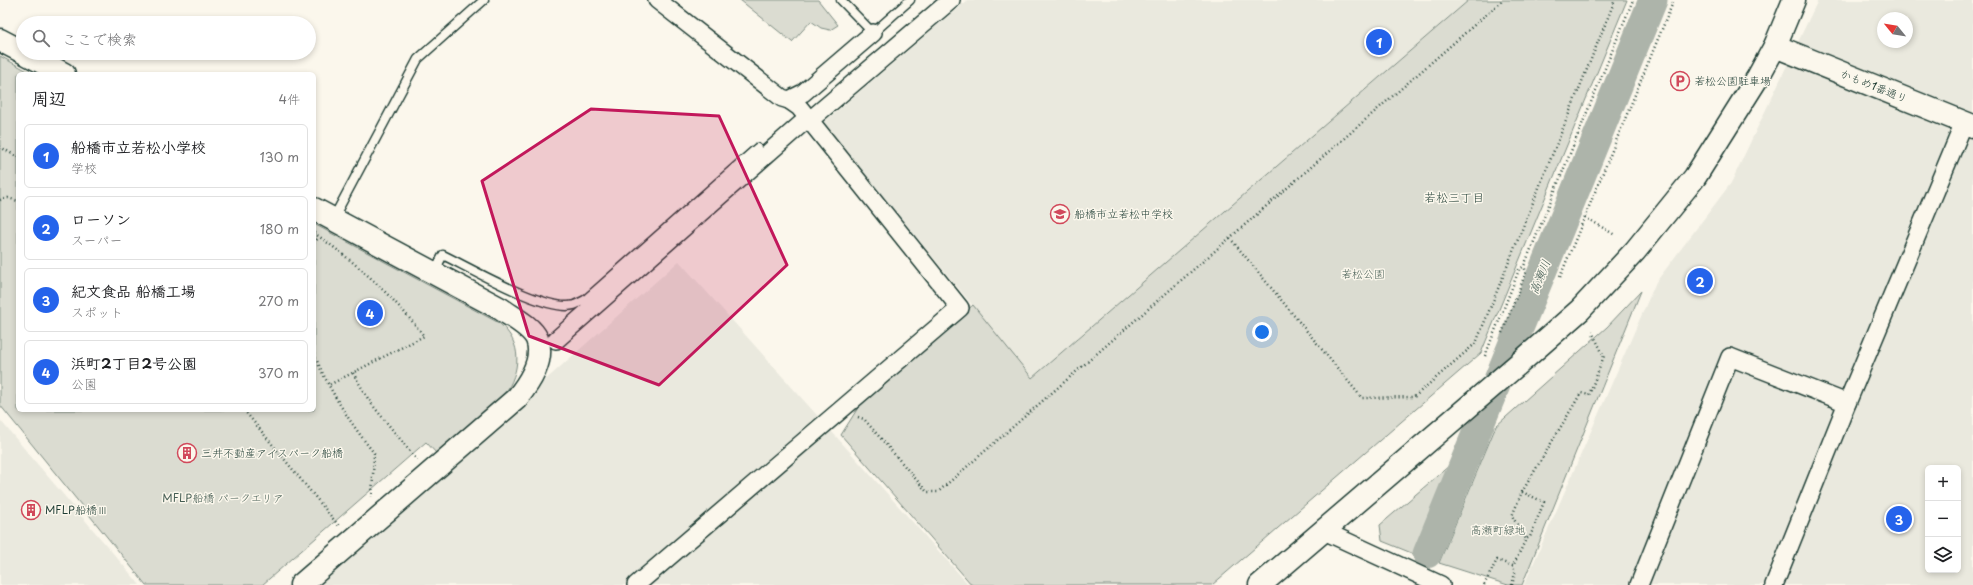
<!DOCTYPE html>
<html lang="ja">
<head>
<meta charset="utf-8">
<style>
	body { margin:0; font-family:"Playpen Sans","Klee One",sans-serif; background:#f2f2f2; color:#202124 }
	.controls { position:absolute; right:12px; bottom:12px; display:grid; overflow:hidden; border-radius:6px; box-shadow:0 2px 6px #0003 }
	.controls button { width:36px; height:36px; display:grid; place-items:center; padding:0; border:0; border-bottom:1px solid #e0e0e0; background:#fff; color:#202124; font:20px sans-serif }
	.compass { position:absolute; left:1877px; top:12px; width:36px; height:36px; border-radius:50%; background:#fff; box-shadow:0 2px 6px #0003; rotate:300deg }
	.you { position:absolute; left:1262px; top:332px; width:14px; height:14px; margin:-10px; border:3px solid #fff; border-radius:50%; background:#1a73e8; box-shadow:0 0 0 6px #1a73e833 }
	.badge { display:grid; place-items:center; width:26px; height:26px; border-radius:50%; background:#2563eb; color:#fff; font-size:13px; font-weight:700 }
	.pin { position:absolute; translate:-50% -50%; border:2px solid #fff; box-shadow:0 1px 4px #0006 }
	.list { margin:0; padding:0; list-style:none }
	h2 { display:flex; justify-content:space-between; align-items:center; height:52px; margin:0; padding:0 16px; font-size:17px }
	h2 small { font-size:13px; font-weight:400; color:#757577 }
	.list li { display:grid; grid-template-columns:26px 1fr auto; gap:12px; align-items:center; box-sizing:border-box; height:64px; margin:0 8px 8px; padding:0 8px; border:1px solid #e0e0e0; border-radius:6px }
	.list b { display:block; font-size:15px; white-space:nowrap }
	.list p { margin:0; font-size:13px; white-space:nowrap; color:#757577 }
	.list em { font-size:13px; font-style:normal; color:#757577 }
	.icon { flex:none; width:22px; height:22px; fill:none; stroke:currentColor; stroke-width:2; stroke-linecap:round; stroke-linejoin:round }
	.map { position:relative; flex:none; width:1973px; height:585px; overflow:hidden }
	.search { position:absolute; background:#fff; box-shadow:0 2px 6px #0003; left:16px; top:16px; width:300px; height:44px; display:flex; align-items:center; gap:10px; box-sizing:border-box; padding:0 14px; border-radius:22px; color:#757577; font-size:15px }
	.panel { position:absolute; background:#fff; box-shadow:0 2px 6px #0003; left:16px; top:72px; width:300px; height:340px; border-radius:6px }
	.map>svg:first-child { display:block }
	.built { fill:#eae9de; fill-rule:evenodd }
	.green { fill:#dbdcd1; stroke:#7d8c82 }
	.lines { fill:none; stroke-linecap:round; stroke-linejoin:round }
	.river { stroke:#adb4aa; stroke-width:29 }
	.lane-casing { stroke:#1f3d34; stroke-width:11 }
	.street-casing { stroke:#1f3d34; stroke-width:20 }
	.secondary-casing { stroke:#1f3d34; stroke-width:25 }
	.path { stroke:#1f3d34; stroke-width:2.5; stroke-dasharray:1 3; stroke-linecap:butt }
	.lane { stroke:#fbf7ec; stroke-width:8 }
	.street { stroke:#fbf7ec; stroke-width:17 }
	.secondary { stroke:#fbf7ec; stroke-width:22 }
	.marked { fill:#c2185b; fill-opacity:0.2; stroke:#c2185b; stroke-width:3; stroke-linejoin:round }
	.labels { text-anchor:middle; stroke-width:3; stroke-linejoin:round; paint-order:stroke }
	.poi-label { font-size:11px; fill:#1f3d34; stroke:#fbf7ec; text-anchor:start }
	.street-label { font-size:11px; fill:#1f3d34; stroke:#fbf7ec }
	.park-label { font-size:11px; fill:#455d53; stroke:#fbf7ec }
	.neighbourhood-label { font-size:12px; fill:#1f3d34; stroke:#fbf7ec }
	.water-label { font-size:12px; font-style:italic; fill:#425b52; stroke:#fbf7ec }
</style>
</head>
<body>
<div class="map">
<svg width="1973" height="585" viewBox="0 0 1973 585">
	<rect width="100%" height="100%" fill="#fbf7ec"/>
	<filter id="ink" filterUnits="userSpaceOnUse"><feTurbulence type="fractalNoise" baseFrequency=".025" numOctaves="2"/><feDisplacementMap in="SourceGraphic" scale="8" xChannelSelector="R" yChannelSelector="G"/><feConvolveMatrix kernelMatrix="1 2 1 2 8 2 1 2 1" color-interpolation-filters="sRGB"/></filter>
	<g filter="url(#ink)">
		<!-- built -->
		<g class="built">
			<polygon points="967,0 1469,0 1032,378 823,123"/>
			<path d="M1818 0H1973V585H1524L1656 282 1731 183ZM1883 18H1907V42H1883ZM1928 468H1958V570H1928Z"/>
			<polygon points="679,261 969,585 315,585"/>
			<polygon points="0,420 140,585 0,585"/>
		</g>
		<!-- green -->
		<g class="green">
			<polygon points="740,0 818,0 838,25 830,30 821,28 811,21 792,42"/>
			<polygon points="1469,0 1627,0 1481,353 1212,585 972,585 841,435 861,403 973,305 1032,378"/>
			<path d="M0 56 33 74H18V410H314V224L499 323C523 343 521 371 504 395L437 454 426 442 262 585H146L0 405Z"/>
			<polygon points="1641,291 1522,585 1508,585 1439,563 1496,426 1607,327"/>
			<polygon points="1450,465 1414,554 1382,541 1380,525"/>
		</g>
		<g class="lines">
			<!-- river -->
			<polyline class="river" points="1427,554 1653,0"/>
			<!-- lane casing -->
			<g class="lane-casing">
				<g id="lane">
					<polyline points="841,0 873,33 910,0"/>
					<polyline points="333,219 418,59 484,0"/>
					<path d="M434 272 443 255C470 268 547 313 574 305 577 304 581 302 585 300L757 148"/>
				</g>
			</g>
			<!-- street casing -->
			<g class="street-casing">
				<g id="street">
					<polyline points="657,0 782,98 789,100 803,93 873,33"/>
					<polyline points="810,120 951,0"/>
					<polyline points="556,340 808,118"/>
					<polyline points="1324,531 1441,585"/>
					<polyline points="636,585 960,308 799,107 789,100"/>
					<polyline points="1639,585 1730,357 1847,403"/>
					<polyline points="1774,585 1847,403 1964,123"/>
				</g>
			</g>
			<!-- secondary casing -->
			<g class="secondary-casing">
				<g id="secondary">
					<polyline points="0,40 23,52"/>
					<polyline points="1775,46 1973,126"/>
					<polyline points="25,53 64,74"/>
					<path d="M301 585 517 398C529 383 545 360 537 339 531 326 512 317 501 309L314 209"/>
					<polyline points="1260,585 1523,360 1580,310 1635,251 1695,177 1758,77 1775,46 1794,0"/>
				</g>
			</g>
			<!-- path -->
			<g class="path">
				<polyline points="0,147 18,157"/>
				<polyline points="0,200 8,198 18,201"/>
				<polyline points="1585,217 1615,235"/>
				<path d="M314 233C356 262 393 296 424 336L329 385"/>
				<polyline points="1230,238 1362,398 1414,397 1476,343 1615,0"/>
				<polyline points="314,243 319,237"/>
				<polyline points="1560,277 1674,0"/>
				<polyline points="1502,333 1526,272 1524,266"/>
				<path d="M314 354C329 390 350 423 374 453L372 497"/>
				<polyline points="1485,356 1519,270 1524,266 1633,0"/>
				<polyline points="353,373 370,402 417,460"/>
				<polyline points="244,410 339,526"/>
				<polyline points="858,417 864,419 927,492 938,492 1503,0"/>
				<polyline points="1522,492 1544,502 1530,537 1526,539"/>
				<polyline points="1484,585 1497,560 1513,566 1526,539 1512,516 1522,492 1581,393 1589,395 1604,356 1592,332"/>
				<polyline points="1512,585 1515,573 1513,566"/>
			</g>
			<!-- lane -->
			<use href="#lane" class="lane"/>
			<!-- street -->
			<use href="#street" class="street"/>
			<!-- secondary -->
			<use href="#secondary" class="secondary"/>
		</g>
	</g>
	<!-- marked area -->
	<path class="marked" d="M591 109 719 116 787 265 659 385 529 336 482 181Z"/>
	<!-- icons -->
	<defs>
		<g id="parking-ring" transform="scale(1)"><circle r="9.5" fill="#fbf7ec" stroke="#d1495b" stroke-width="1.5"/><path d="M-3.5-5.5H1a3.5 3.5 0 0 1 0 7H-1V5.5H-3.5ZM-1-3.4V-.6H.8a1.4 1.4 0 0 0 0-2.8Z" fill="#d1495b"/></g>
		<g id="school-ring" transform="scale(1)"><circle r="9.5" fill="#fbf7ec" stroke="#d1495b" stroke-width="1.5"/><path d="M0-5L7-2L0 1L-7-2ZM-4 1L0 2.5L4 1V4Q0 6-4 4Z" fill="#d1495b"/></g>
		<g id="building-ring" transform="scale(1)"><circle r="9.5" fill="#fbf7ec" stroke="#d1495b" stroke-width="1.5"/><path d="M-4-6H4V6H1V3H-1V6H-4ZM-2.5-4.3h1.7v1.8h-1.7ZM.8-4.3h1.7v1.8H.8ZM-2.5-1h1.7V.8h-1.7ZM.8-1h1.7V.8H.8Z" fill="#d1495b"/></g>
	</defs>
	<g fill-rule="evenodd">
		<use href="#parking-ring" x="1680" y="81"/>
		<use href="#school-ring" x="1060" y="214"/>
		<use href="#building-ring" x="187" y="453"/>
		<use href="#building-ring" x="31" y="510"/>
	</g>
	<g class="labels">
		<!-- poi labels -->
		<g class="poi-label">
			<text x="1694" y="85">若松公園駐車場</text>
			<text x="1074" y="218">船橋市立若松中学校</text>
			<text x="201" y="457">三井不動産アイスパーク船橋</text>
			<text x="45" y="514">MFLP船橋Ⅲ</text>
		</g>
		<!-- street labels -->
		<g class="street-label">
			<text transform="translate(1874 86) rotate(22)" y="4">かもめ1番通り</text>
		</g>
		<!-- park labels -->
		<g class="park-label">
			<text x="1363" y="278">若松公園</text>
			<text x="223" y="502">MFLP船橋 パークエリア</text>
			<text x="1498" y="534">高瀬町緑地</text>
		</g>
		<!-- neighbourhood labels -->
		<g class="neighbourhood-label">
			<text x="1454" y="202">若松三丁目</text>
		</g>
		<!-- water labels -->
		<g class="water-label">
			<text transform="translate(1540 277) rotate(-68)" y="4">高瀬川</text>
		</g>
	</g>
</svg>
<div class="controls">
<button>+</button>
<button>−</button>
<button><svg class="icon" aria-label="layers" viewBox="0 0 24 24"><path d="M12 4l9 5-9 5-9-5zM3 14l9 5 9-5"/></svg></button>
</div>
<svg class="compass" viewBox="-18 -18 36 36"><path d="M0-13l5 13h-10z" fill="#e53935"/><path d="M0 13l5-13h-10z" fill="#757577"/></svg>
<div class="you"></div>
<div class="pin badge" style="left:1379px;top:42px">1</div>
<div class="pin badge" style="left:1700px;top:281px">2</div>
<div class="pin badge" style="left:1899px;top:519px">3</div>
<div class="pin badge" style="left:370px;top:313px">4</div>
<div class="search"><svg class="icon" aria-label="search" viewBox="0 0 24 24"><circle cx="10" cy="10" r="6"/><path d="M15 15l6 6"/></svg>ここで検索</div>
<section class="panel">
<h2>周辺<small>4件</small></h2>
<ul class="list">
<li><span class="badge">1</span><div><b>船橋市立若松小学校</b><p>学校</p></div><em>130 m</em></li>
<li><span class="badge">2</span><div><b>ローソン</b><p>スーパー</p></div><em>180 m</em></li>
<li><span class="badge">3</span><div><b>紀文食品 船橋工場</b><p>スポット</p></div><em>270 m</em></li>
<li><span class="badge">4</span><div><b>浜町2丁目2号公園</b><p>公園</p></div><em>370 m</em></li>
</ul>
</section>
</div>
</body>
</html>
